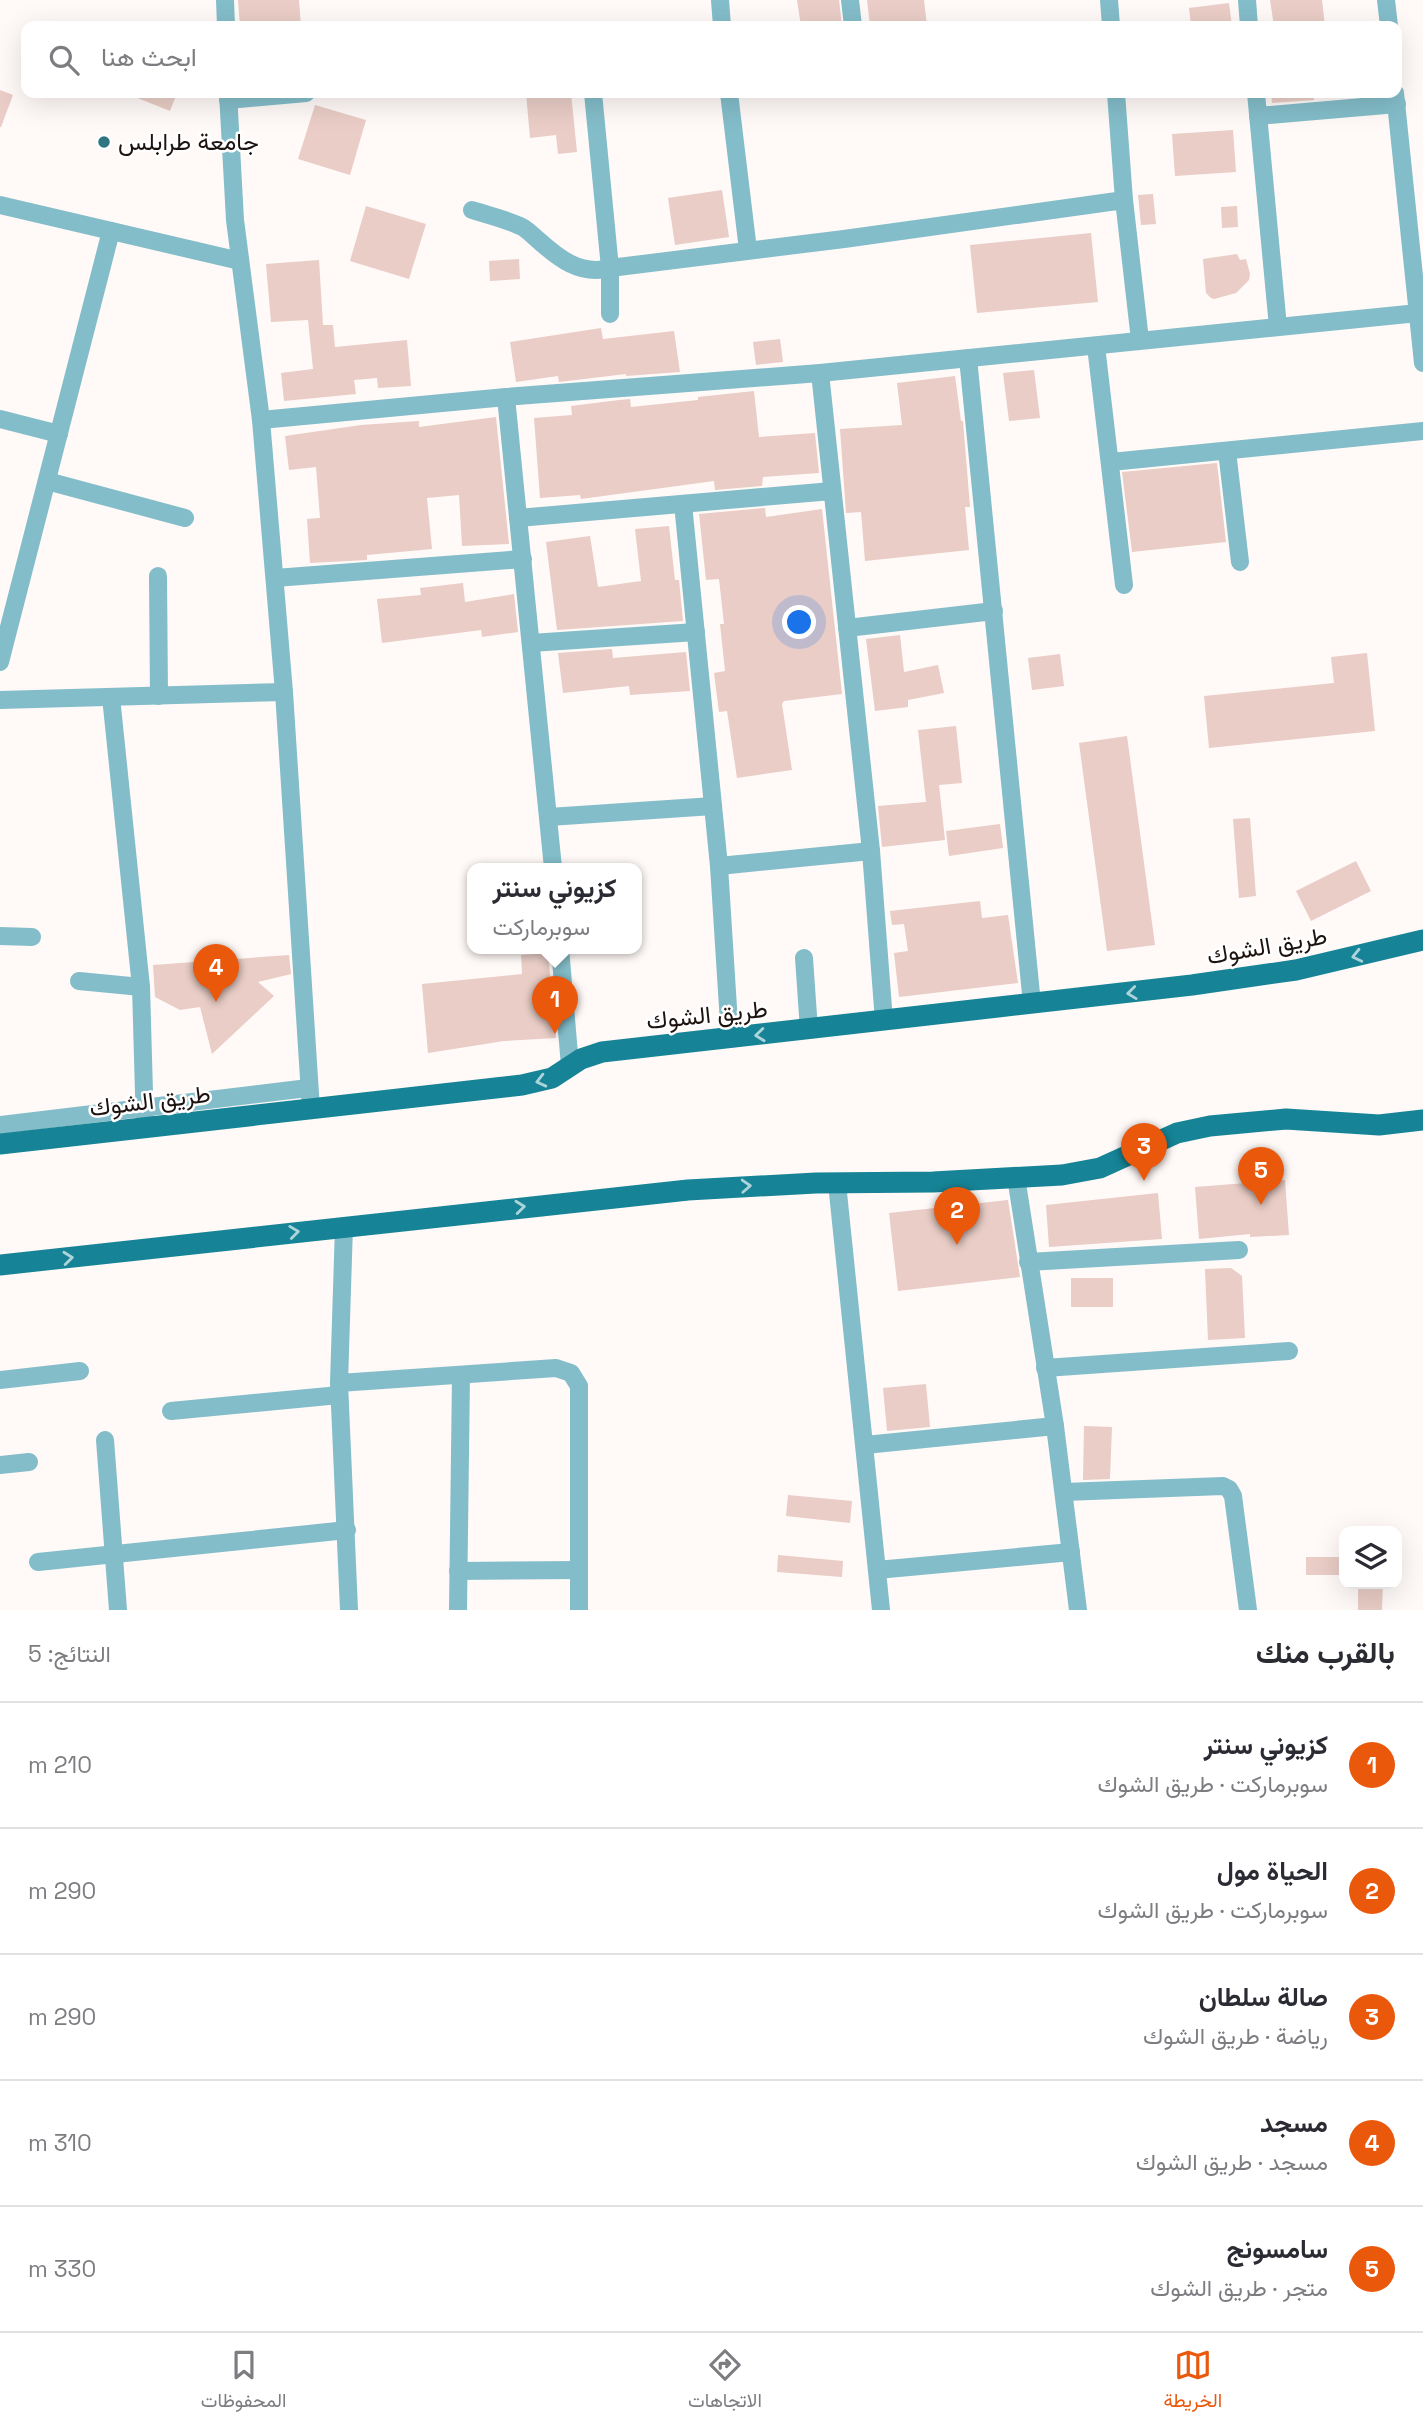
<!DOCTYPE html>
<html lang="ar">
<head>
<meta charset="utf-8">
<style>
	body { margin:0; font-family:"Space Grotesk",Vazirmatn,sans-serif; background:#f2f2f3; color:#2b2b33; direction:rtl }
	.controls { position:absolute; right:21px; bottom:21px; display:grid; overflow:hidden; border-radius:14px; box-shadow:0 7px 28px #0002 }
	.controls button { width:63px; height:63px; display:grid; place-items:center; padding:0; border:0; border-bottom:2px solid #e1e1e2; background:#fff; color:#2b2b33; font:35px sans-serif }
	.you { position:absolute; left:800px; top:623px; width:24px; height:24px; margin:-18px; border:5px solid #fff; border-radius:50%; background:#1a73e8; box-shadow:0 0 0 10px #1a73e833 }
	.badge { display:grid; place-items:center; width:46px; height:46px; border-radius:50%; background:#ea580c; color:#fff; font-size:23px; font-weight:700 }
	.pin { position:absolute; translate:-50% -58px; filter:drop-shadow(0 2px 4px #0008) }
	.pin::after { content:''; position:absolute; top:37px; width:24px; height:21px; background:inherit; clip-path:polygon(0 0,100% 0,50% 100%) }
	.popup { position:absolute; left:467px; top:863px; width:175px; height:91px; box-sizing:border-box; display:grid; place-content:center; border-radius:14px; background:#fff; filter:drop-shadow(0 2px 5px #0005); font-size:23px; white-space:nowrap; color:#7c7c81 }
	.popup b { font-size:26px; color:#2b2b33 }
	.popup::after { content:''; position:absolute; left:50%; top:100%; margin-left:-14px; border:14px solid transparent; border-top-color:#fff }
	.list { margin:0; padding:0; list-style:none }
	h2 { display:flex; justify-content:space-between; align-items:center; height:91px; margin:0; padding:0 28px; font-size:30px }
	h2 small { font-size:23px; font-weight:400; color:#7c7c81 }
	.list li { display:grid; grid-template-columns:46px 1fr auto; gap:21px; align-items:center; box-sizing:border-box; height:126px; padding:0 28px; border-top:2px solid #e1e1e2 }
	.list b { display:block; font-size:26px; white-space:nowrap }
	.list p { margin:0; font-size:23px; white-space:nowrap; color:#7c7c81 }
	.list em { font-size:23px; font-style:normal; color:#7c7c81 }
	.icon { flex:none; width:38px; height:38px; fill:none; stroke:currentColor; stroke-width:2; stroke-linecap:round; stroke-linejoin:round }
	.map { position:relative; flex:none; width:1423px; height:1610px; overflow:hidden; direction:ltr }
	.search { position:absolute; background:#fff; box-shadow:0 7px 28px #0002; left:21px; right:21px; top:21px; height:77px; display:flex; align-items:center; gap:18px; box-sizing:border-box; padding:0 24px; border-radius:14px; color:#7c7c81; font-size:26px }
	.sheet { height:721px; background:#fff }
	nav { display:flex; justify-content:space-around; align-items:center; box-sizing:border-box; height:98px; border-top:2px solid #e1e1e2; background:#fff; font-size:19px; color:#7c7c81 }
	nav a { display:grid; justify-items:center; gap:4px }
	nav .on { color:#ea580c }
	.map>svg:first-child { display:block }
	.building { fill:#e9cdc6 }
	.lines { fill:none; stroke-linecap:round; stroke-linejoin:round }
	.minor { stroke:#83bdc9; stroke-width:18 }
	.major { stroke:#168496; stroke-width:21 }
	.oneway { stroke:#add4da }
	.poi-dot { fill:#2f7582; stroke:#fff; stroke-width:2.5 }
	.labels { text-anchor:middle; stroke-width:5; stroke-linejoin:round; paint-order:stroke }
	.poi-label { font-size:24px; fill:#1c1310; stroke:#fff; text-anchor:start }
	.street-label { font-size:24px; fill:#1c1310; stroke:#fff }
</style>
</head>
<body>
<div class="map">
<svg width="1423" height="1610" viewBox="0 0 1423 1610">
	<rect width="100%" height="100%" fill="#fff9f7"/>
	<!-- building -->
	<g class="building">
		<polygon points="238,0 299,0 301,26 240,26"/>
		<polygon points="797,0 839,0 842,26 801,26"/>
		<polygon points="867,0 924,0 927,26 870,26"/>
		<polygon points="1270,0 1322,0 1325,26 1274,26"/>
		<polygon points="1229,3 1232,26 1191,26 1189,8"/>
		<polygon points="0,90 13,95 1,127 0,127"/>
		<polygon points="125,93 177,93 170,111"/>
		<polygon points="526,93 571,93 577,152 558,154 556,135 530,138"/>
		<polygon points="1271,93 1313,93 1314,100 1272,103"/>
		<polygon points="315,105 366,120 350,175 298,159"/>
		<polygon points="1233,130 1236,172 1175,176 1172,134"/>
		<polygon points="722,190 729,237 675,245 668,198"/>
		<polygon points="1153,194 1156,224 1141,225 1138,195"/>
		<polygon points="366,206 426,224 409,279 350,261"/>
		<polygon points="1237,206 1238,227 1222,228 1221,207"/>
		<polygon points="1091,233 1098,302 977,313 970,245"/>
		<polygon points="1237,254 1240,260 1246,259 1250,274 1249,280 1236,293 1214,299 1211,298 1206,293 1203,259"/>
		<polygon points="519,259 520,279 490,281 489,261"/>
		<polygon points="319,260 323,325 333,325 335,347 407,340 411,386 378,388 377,378 354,380 356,394 284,401 281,373 313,369 308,320 271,322 266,264"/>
		<polygon points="601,328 603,339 674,331 680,372 626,376 626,374 559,382 558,376 516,382 510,342"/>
		<polygon points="780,339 783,362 756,365 753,342"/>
		<polygon points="1034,370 1040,418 1009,421 1003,373"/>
		<polygon points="955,376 961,421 963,421 970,507 965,507 969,550 865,561 861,512 846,513 840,429 902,425 897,383"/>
		<polygon points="754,391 759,437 815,433 819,473 763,477 762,486 715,490 714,481 581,499 580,495 540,498 534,418 572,415 571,406 619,400 630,399 631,407 698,400 698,397"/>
		<polygon points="496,417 509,544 462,546 459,495 427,498 432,549 367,555 367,560 310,563 307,519 320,518 316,467 289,470 285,436 361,425 419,421 419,427"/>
		<polygon points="1217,463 1226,542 1132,552 1122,472"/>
		<polygon points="765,508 766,517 822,509 842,694 784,701 782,704 792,770 737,778 727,711 719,712 714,673 725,671 720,624 724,624 719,579 706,580 699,514"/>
		<polygon points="669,526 675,580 679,580 683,621 557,630 546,542 590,536 598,587 641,581 635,529"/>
		<polygon points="463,583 465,602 514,594 518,632 482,637 481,630 382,643 377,599 421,595 420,588"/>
		<polygon points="900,635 904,672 938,665 944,693 908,700 908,707 875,711 866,639"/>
		<polygon points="612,649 613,658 686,652 690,691 630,695 629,686 563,693 558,653"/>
		<polygon points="1367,653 1375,731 1209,748 1204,696 1334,683 1331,657"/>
		<polygon points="1060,654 1064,686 1032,690 1028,658"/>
		<polygon points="956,726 962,783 939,785 945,840 882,847 878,806 926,802 918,730"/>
		<polygon points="1127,736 1155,945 1107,951 1079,743"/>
		<polygon points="1250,818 1256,896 1239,898 1233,819"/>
		<polygon points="1000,824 1003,848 949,856 946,831"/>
		<polygon points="1356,861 1371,891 1311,921 1296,891"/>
		<polygon points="980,901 982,918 1008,915 1018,983 899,997 894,953 908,951 904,924 892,925 890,911"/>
		<polygon points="548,953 556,1038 504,1041 428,1053 422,984 522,974 521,955"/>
		<polygon points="289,955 291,974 258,982 274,996 212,1054 200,1007 180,1010 155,997 153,965"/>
		<polygon points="1285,1180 1289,1235 1250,1237 1250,1234 1199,1239 1195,1187"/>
		<polygon points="1158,1193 1162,1239 1049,1247 1046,1205"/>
		<polygon points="1008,1200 1020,1277 898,1291 889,1213"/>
		<polygon points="1231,1268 1242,1276 1245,1338 1208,1340 1205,1269"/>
		<rect x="1071" y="1278" width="42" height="29"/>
		<polygon points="926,1384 930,1427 887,1431 883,1388"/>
		<polygon points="1084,1426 1112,1427 1110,1479 1083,1480"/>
		<polygon points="788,1495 852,1501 850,1523 786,1516"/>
		<polygon points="778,1555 843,1561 842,1577 777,1572"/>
		<rect x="1306" y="1557" width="36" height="18"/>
		<polygon points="1358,1584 1383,1584 1382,1610 1358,1610"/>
	</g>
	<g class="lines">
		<!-- minor -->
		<g class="minor">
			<polyline points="225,0 226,26"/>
			<polyline points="720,0 722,26"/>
			<polyline points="850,0 853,26"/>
			<polyline points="1109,0 1111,26"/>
			<polyline points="1247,0 1249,26"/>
			<polyline points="1386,0 1389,26"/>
			<polyline points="228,93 235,220 261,420 284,692 311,1109"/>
			<polyline points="593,93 610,268 610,314"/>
			<polyline points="729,93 748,250"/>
			<polyline points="1116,93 1124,200"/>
			<polyline points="1256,93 1278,327"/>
			<polyline points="1395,93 1423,363"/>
			<polyline points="228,100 306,93"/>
			<polyline points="1258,116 1397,104"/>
			<polyline points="0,205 240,261"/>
			<path d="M472 210C488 215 505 219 520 226 526 228 532 235 537 239 558 258 580 276 610 268L844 239 1124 200 1140 340"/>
			<polyline points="1096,346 1124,585"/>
			<polyline points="968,358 1032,1004"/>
			<polyline points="820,373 871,851 884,1021"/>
			<polyline points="506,397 553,868"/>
			<polyline points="0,419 59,434"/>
			<polyline points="261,420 506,397 820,373 1418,313"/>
			<polyline points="1227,451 1240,562"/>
			<polyline points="1111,462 1423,431"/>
			<polyline points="47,481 185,518"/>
			<polyline points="683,504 719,866 730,1039"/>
			<polyline points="518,518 832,491"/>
			<polyline points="158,576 159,696"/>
			<polyline points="275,578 523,559"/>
			<polyline points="847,628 994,611"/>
			<polyline points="531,643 696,632"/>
			<polyline points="0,662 111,231"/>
			<polyline points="111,697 141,987 145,1128"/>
			<polyline points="0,700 284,692"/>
			<polyline points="549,817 713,806"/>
			<polyline points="719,866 871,851"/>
			<polyline points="0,936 32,937"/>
			<polyline points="560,948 570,1066"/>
			<polyline points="804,958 809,1030"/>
			<polyline points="79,981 141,987"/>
			<polyline points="0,1125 308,1088"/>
			<polyline points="1016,1177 1055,1426 1078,1610"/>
			<polyline points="837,1183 881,1610"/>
			<polyline points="344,1226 339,1383 349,1610"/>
			<polyline points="1028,1262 1239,1250"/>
			<polyline points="1045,1368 1289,1351"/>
			<polyline points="0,1380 80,1371"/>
			<polyline points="339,1383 556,1368 571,1373 579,1386 579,1610"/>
			<polyline points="171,1411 339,1395"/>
			<polyline points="105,1440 118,1610"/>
			<polyline points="865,1445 1055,1426"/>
			<polyline points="0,1465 29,1462"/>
			<polyline points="1064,1492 1223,1486 1229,1489 1233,1496 1248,1610"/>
			<polyline points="38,1562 347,1530"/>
			<polyline points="877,1570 1071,1552"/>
			<polyline points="458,1571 579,1570"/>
			<polyline points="458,1610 461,1375"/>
		</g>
		<!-- major -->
		<g class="major">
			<polyline points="0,1144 522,1085 552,1078 581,1059 602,1052 1192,985 1296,970 1423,940"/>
			<polyline points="0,1265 688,1190 816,1183 933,1182 1062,1175 1100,1168 1177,1133 1210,1126 1286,1119 1379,1125 1423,1120"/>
		</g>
	</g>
	<!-- one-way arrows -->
	<defs><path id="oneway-chevron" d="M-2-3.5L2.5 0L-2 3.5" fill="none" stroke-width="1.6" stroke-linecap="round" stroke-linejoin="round" transform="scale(1.75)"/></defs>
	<g class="oneway">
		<use href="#oneway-chevron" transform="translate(1357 956) rotate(167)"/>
		<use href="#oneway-chevron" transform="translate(1132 993) rotate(173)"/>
		<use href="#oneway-chevron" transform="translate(760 1035) rotate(174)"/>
		<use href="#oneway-chevron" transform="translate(541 1081) rotate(166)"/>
		<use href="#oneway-chevron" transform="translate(746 1186) rotate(-3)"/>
		<use href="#oneway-chevron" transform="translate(520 1207) rotate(-6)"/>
		<use href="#oneway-chevron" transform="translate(294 1232) rotate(-7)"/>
		<use href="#oneway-chevron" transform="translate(68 1258) rotate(-6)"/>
	</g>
	<!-- markers -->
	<circle class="poi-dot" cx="104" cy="142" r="7"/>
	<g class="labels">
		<!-- poi labels -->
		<g class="poi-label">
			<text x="118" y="150">جامعة طرابلس</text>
		</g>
		<!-- street labels -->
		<g class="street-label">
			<text transform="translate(1267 946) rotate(-10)" y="8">طريق الشوك</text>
			<text transform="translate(707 1015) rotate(-6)" y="8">طريق الشوك</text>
			<text transform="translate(150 1101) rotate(-7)" y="8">طريق الشوك</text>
		</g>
	</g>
</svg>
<div class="controls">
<button><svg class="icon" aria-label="layers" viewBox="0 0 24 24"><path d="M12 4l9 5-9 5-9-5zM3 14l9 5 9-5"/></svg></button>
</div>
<div class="you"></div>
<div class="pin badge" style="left:555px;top:1034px">1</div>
<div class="popup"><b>كزيوني سنتر</b>سوبرماركت</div>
<div class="pin badge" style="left:957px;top:1245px">2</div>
<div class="pin badge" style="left:1144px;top:1181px">3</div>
<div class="pin badge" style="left:216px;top:1002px">4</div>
<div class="pin badge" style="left:1261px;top:1205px">5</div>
<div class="search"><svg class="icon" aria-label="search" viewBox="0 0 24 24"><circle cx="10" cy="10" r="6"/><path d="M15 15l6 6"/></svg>ابحث هنا</div>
</div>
<section class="sheet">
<h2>بالقرب منك<small>النتائج: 5</small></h2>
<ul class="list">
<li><span class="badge">1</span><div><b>كزيوني سنتر</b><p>سوبرماركت · طريق الشوك</p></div><em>210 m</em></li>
<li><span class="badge">2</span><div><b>الحياة مول</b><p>سوبرماركت · طريق الشوك</p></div><em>290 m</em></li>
<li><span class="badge">3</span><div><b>صالة سلطان</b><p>رياضة · طريق الشوك</p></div><em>290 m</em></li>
<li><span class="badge">4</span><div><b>مسجد</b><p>مسجد · طريق الشوك</p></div><em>310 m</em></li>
<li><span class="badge">5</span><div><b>سامسونج</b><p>متجر · طريق الشوك</p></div><em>330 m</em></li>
</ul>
</section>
<nav>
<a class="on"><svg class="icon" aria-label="map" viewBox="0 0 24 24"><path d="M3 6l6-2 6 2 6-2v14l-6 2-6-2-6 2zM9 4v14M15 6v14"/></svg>الخريطة</a>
<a><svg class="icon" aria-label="directions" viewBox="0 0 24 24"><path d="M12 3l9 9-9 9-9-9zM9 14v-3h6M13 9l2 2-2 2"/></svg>الاتجاهات</a>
<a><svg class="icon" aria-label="saved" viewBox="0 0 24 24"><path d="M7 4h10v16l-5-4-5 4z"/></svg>المحفوظات</a>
</nav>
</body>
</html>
